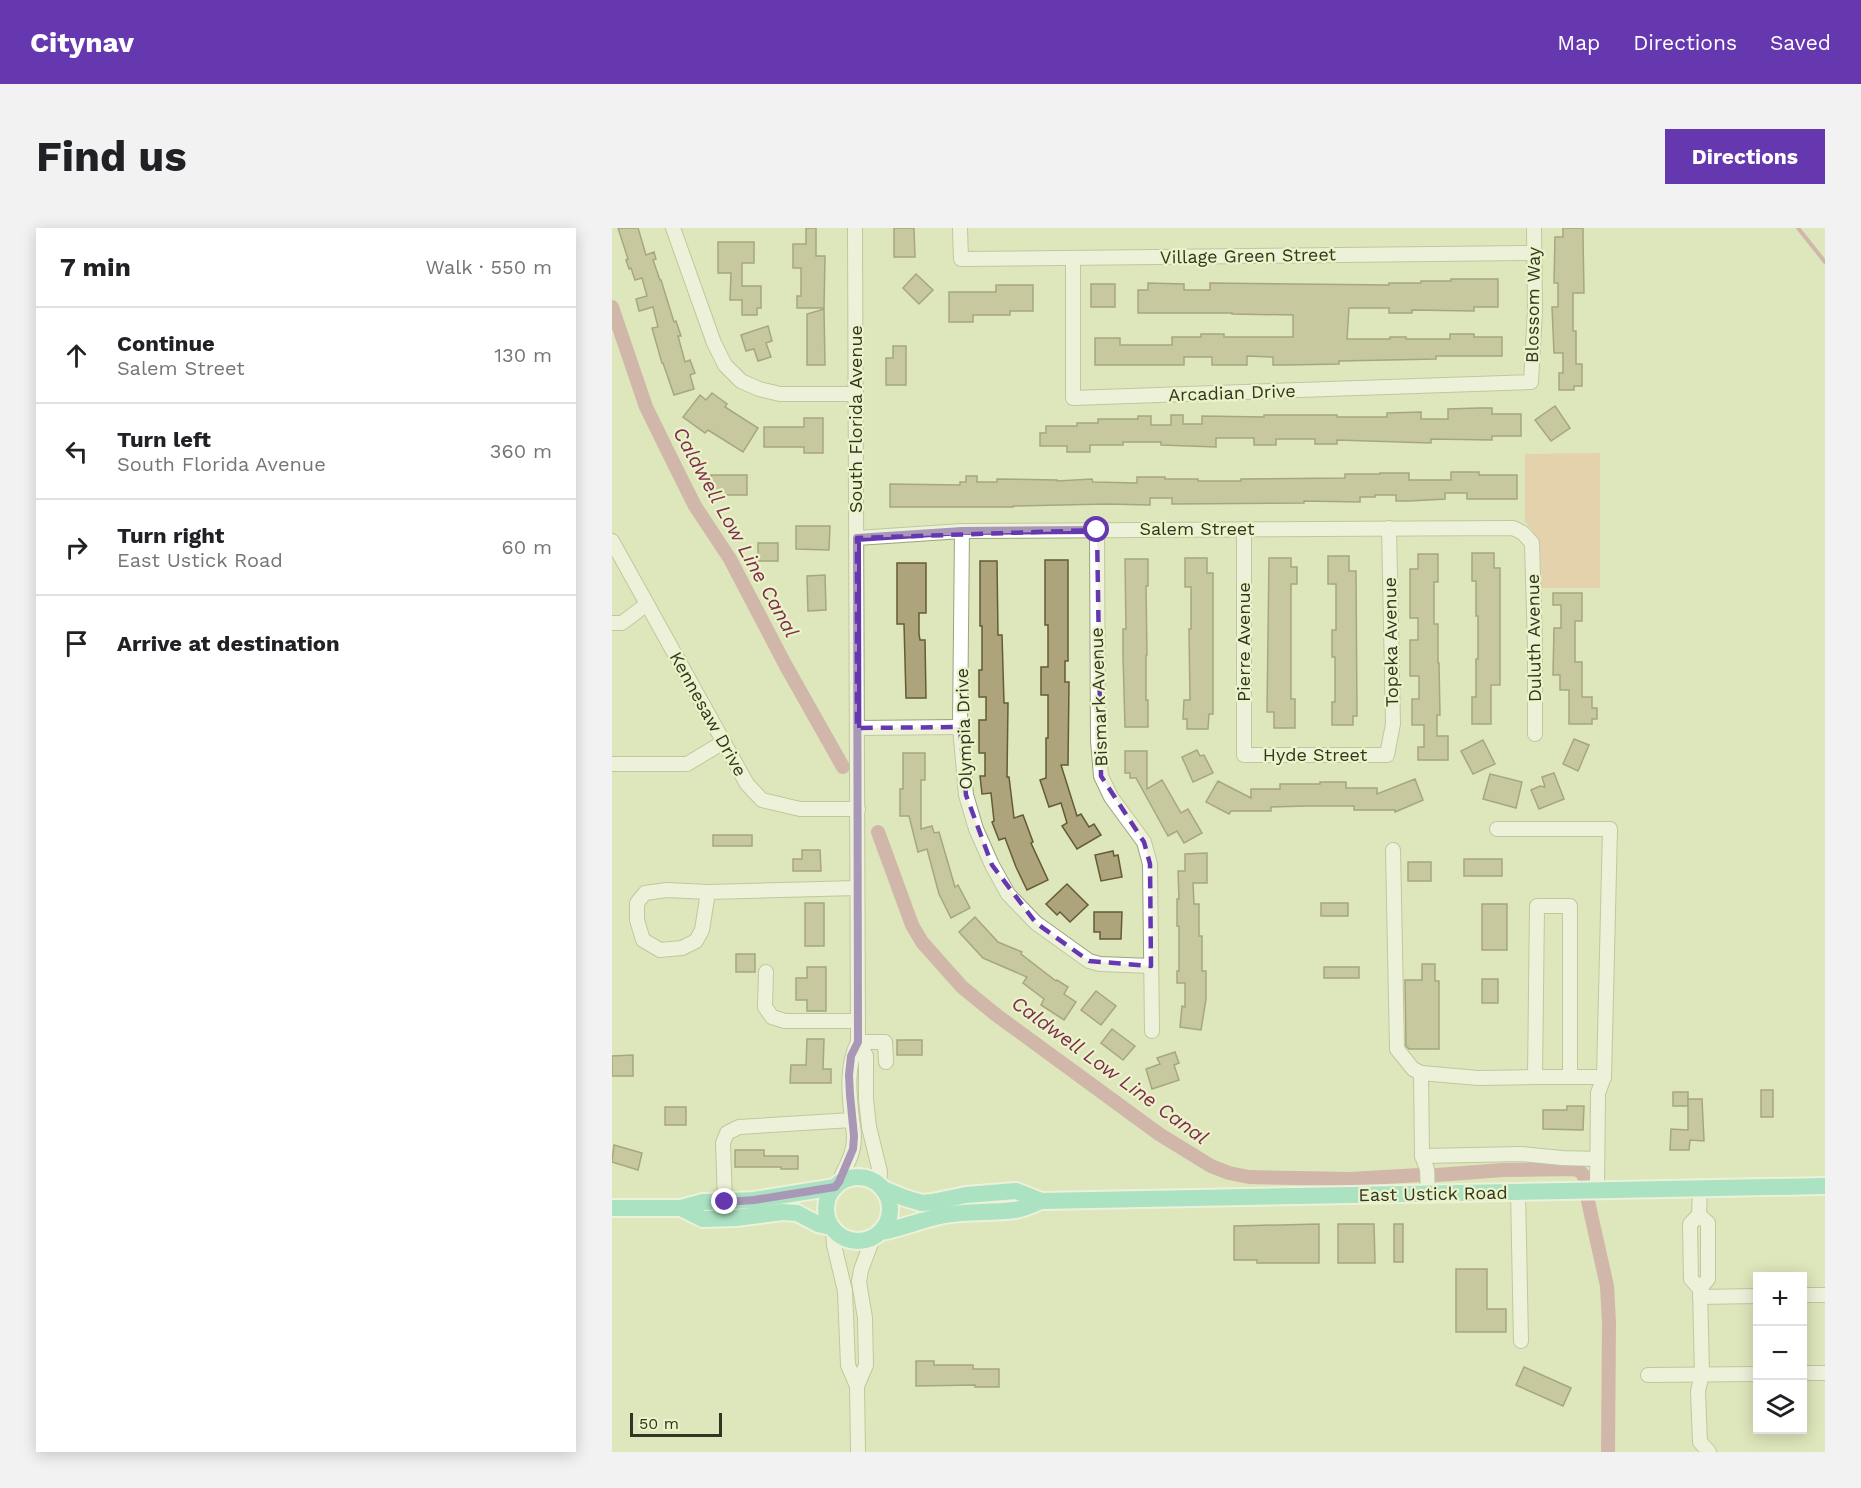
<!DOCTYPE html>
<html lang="en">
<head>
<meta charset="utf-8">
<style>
	body { margin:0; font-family:"Work Sans",sans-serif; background:#f2f2f2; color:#202124 }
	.controls { position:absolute; right:18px; bottom:18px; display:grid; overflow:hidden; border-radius:0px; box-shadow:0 3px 15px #0003 }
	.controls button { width:54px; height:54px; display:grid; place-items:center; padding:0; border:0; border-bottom:2px solid #e0e0e0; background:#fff; color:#202124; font:30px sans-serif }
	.scale { position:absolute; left:18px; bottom:15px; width:92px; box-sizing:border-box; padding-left:6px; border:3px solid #323524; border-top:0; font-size:16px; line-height:21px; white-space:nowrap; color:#323524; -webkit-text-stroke:4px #ebf3c8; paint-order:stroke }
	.stop { position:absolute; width:18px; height:18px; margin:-14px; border:4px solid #6638b0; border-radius:50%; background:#fff }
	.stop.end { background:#6638b0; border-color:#fff; box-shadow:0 2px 6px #0008 }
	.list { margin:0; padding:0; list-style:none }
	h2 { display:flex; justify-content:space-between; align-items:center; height:78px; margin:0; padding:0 24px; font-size:26px }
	h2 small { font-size:20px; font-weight:400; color:#757577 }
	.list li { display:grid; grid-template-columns:39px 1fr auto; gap:18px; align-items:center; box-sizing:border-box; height:96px; padding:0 24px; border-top:2px solid #e0e0e0 }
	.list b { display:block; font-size:22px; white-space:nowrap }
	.list p { margin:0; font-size:20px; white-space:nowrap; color:#757577 }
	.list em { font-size:20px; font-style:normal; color:#757577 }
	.icon { flex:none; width:33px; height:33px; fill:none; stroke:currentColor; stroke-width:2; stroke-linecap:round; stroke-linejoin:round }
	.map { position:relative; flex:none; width:1213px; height:1224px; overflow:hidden; border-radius:0px }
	header { display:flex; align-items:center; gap:36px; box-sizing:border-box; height:84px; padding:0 30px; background:#6638b0; color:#fff }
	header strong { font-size:28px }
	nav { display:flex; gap:33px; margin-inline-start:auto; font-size:21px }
	.intro { display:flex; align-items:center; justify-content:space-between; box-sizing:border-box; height:144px; padding:0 36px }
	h1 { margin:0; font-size:42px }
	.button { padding:15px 27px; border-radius:0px; background:#6638b0; color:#fff; font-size:21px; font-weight:700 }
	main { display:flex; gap:36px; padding:0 36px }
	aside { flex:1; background:#fff; border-radius:0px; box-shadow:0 3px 15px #0003 }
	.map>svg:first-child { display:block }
	.green { fill:#ecbb99 }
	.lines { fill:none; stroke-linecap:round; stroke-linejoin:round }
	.stream { stroke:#c27d96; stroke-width:4 }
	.canal { stroke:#c27d96; stroke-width:14 }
	.building { fill:#aea47b; stroke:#655b35; stroke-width:1.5 }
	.minor-casing { stroke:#9ba37a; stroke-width:16 }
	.major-casing { stroke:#fff; stroke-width:20 }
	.minor { stroke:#fff; stroke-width:14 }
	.major { stroke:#6eddcb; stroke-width:16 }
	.route { stroke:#6638b0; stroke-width:8 }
	.marked { fill:none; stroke:#6638b0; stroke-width:4.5; stroke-dasharray:12 8; stroke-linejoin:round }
	.labels { text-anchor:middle; stroke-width:4.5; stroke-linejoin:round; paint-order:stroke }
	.street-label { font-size:18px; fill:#323524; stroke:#ebf3c8 }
	.water-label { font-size:20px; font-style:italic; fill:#7f2c50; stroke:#ebf3c8 }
</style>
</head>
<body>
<header>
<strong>Citynav</strong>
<nav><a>Map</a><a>Directions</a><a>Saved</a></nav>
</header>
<div class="intro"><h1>Find us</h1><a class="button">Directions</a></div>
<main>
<aside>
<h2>7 min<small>Walk · 550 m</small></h2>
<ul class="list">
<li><svg class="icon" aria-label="ahead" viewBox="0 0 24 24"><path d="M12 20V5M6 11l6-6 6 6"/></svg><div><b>Continue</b><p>Salem Street</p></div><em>130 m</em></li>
<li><svg class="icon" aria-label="left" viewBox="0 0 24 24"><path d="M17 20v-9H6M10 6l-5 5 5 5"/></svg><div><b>Turn left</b><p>South Florida Avenue</p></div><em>360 m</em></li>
<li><svg class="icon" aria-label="right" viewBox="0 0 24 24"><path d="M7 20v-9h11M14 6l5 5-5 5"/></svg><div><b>Turn right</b><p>East Ustick Road</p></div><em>60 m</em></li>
<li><svg class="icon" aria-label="arrive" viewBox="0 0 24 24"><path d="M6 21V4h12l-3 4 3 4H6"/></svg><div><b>Arrive at destination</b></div></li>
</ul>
</aside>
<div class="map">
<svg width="1213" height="1224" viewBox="0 0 1213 1224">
	<rect width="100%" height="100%" fill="#dee6bb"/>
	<!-- green -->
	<path class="green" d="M988 225V360H929C928 334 933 313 913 294V226Z"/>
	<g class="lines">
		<!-- stream -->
		<polyline class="stream" points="1186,0 1213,34"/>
		<!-- canal -->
		<g class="canal">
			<polyline points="0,79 34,179 64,240 83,278 118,331 174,438 231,539"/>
			<polyline points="266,604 300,697 310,714 350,759 383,786 547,906 599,938 617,945 637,949 737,951 808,947"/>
			<path d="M825 947 891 942 962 941C969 943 971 945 973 952"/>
			<polyline points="976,973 995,1058 997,1095 996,1224"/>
		</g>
	</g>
	<!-- building -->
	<g class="building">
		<polygon points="6,0 26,0 34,27 42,24 44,31 41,32 48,52 49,52 62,94 64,93 69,108 66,108 73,134 78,132 83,145 78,147 82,161 62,167 51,135 50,135 40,100 46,99 41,79 27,83 24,71 35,68 30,50 23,52 19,40 17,41 14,32 16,31"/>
		<polygon points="194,0 204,0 204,28 213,28 212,80 185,80 185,68 189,68 189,40 181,40 181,16 194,16"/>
		<polygon points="282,0 302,0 303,29 282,29"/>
		<polygon points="951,0 971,0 971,9 972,65 961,65 961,103 964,103 964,136 970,136 970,158 962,158 962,162 947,162 947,145 951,145 951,125 942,125 940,79 946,79 946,55 942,55 943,9 951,9"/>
		<polygon points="106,14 142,14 142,35 130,35 130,58 149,58 149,80 145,80 145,87 130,87 130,72 118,72 119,45 106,45"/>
		<polygon points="304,46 321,62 307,76 291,60"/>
		<polygon points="839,51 886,51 886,79 862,79 862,83 800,82 800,85 777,85 777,80 737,80 735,111 778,111 778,109 794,109 794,111 838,111 838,106 862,106 862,109 890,109 890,128 824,128 824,131 727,133 727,136 673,137 661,137 661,129 635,128 635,137 600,137 600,129 572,129 572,137 483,137 483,110 508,110 508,117 560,117 560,109 589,109 589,106 612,106 612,109 681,109 681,87 620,86 620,85 526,85 526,62 536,62 536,55 572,56 572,62 598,62 598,55 777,57 777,55 809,55 809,53 839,53"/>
		<rect x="479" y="56" width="24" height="23"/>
		<polygon points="384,57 421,57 421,83 398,83 398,87 361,87 361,94 337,94 337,64 384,64"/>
		<polygon points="212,81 213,137 195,137 195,86"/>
		<polygon points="156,98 160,113 154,115 159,129 146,133 142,121 134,123 129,107"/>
		<polygon points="281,118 294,118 294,157 274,157 274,130 281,130"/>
		<polygon points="100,165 115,176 113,179 146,200 131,224 96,202 93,205 71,189 88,167 94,172"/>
		<polygon points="943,178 958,200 939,213 923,192"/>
		<polygon points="867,180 880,180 880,186 909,186 909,208 880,208 880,212 819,211 819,215 725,212 725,216 703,216 703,211 664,211 664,217 642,217 642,210 604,210 604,219 549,217 549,214 511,214 511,217 478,217 478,224 455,224 455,218 428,218 428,205 434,205 434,198 465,198 465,195 486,195 486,191 526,191 526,188 539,188 539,197 559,197 559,187 571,187 571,196 590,196 590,188 652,189 652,187 725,187 725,189 775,189 775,185 809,184 809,191 836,191 836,181"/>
		<polygon points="192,190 211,190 211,225 192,225 192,219 152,219 152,199 192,199"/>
		<polygon points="839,244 867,244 867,247 905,247 905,271 855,271 855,265 833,265 833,271 797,273 784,273 784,267 763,267 763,269 748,269 748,274 692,273 692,275 560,276 560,270 538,270 538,277 494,276 401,278 401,279 278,279 278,256 348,257 348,254 354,254 354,248 365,248 365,254 385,254 385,251 445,252 445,253 480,251 481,254 525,255 525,249 553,249 553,251 586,251 586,253 629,253 629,251 733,250 733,246 768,246 768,245 797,245 797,252 839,252"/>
		<rect x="99" y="247" width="36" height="20"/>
		<polygon points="184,298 218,298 217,322 184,321"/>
		<rect x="146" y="315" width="20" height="18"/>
		<polygon points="860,325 882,325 882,340 888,340 888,457 879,457 879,496 860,496 860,469 864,469 864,431 866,431 866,388 864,388 864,353 860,353"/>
		<polygon points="806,326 826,326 826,354 822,354 822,396 826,396 826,435 827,435 828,487 825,487 825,508 836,508 836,532 806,532 806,519 812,519 812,497 800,497 800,471 807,471 807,448 798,448 798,412 806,412 806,390 798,390 798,341 806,341"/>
		<polygon points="716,328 737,328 737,343 744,343 745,488 741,488 741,497 720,497 720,474 723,474 723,429 720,429 720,402 724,402 724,356 716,356"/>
		<polygon points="573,330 595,330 595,345 601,345 601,486 597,486 596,501 575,501 575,491 571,491 572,472 578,472 577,401 579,401 579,359 573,359"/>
		<polygon points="657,330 679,330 679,339 685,339 685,356 679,356 679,471 683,471 683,500 662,500 662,484 655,484"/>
		<polygon points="513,331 536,331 536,358 534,358 535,427 534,427 534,472 536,472 536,499 513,499 511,427 511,401 514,401"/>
		<polygon points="433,332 456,332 456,433 453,433 453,454 457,454 456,537 449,537 465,588 469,586 477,599 482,596 489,607 465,621 450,598 455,595 449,575 437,579 428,552 434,550 434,510 436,510 436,467 429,467 429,439 436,439 436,397 433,397"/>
		<polygon points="368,333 385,333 386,407 390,407 392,475 396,475 395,549 397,549 402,590 411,587 421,614 419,615 436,652 415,662 404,639 393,610 387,612 380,594 382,593 379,565 370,566 368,548 373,548 373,525 367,525 367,492 374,492 374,469 367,469 367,442 370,442 370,398 368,398"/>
		<polygon points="285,335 314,335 314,385 307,385 307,406 308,412 313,412 314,470 294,470 292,396 285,396"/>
		<polygon points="213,347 214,382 196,383 195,348"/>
		<polygon points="941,365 970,365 970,393 963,393 963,434 970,434 970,469 980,469 980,480 985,480 985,491 980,491 980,496 957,496 957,462 948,462 948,447 941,447 942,400 949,400 949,377 941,377"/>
		<polygon points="962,511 977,517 966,543 951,536"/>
		<polygon points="871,512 883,536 861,546 849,523"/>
		<polygon points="585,522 588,528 592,527 601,545 581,554 570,529"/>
		<polygon points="513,523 535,523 535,561 550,552 569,585 576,581 590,605 572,615 565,603 556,608 524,550 518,550 518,545 513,545"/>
		<polygon points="291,525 313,525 313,552 309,552 309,601 320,598 322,605 327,604 343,659 346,657 358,680 339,690 327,666 315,621 306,624 297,588 288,588 288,561 291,561"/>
		<polygon points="942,545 952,571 927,581 919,562 928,558 933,559 930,549"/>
		<polygon points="878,546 910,554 904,580 871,571"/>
		<polygon points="803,551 811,572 783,584 783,582 742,582 742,578 694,578 659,579 659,583 619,583 617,586 594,574 606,553 639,570 639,561 668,561 668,556 708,556 708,554 734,554 734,560 765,560 765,566"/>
		<rect x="101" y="607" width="39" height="11"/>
		<polygon points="190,622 208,622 209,643 181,643 181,631 190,631"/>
		<polygon points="501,623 502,628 506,627 510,649 489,653 483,627"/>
		<polygon points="595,625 595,655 581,655 582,676 587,676 587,708 590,708 590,743 594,743 594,771 589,802 568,799 570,778 573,779 573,755 565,755 565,743 567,743 567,698 565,698 565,671 567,671 566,643 573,643 573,626"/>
		<rect x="852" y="631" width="38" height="17"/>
		<rect x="796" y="634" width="23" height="19"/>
		<polygon points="455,656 476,677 458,694 448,684 445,687 434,676"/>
		<rect x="193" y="675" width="19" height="43"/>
		<rect x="709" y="675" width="27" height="13"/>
		<rect x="870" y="676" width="25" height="46"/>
		<polygon points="482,684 510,684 509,711 488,711 488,704 482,704"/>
		<polygon points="363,689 386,714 410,724 409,726 444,753 445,752 456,759 452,766 464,774 452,792 429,777 432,771 411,755 415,749 371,730 347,704"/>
		<rect x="124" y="726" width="19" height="18"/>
		<polygon points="810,736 823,736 823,753 827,753 827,821 797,821 794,818 793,752 810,752"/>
		<polygon points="195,739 214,739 214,783 195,783 195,772 184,772 184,750 195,750"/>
		<rect x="712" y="739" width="35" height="11"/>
		<rect x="870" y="751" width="16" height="24"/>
		<polygon points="484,763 504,778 489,797 469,782"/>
		<polygon points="500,801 523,818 511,832 489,815"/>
		<polygon points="195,811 212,811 211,841 219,841 219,855 178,855 179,837 194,837"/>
		<rect x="285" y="812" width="25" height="15"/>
		<polygon points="563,824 567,835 562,837 567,852 540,861 534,841 548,836 545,830"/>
		<polygon points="21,827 21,848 0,848 0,828"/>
		<rect x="1149" y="862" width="12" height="27"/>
		<rect x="1061" y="864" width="15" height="14"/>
		<polygon points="1076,871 1090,871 1092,913 1078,912 1077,922 1058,922 1059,901 1076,902"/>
		<polygon points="955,878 972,878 971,902 931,901 931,882 955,882"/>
		<rect x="53" y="879" width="21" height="18"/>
		<polygon points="2,917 30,925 26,942 0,934"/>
		<polygon points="123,922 152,922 152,928 186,928 186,941 169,941 169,939 123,939"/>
		<polygon points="707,996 707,1035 645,1035 645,1032 622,1032 622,998"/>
		<polygon points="726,996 762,996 763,1035 726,1035"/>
		<rect x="782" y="996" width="9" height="38"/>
		<polygon points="844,1041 875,1041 875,1081 894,1081 894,1104 844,1104"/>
		<polygon points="304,1133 322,1133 322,1137 361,1137 361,1141 387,1141 387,1159 363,1159 363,1157 304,1158"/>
		<polygon points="912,1139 959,1160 951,1178 904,1157"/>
	</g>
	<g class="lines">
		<!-- minor casing -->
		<g class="minor-casing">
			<g id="minor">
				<polyline points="61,0 102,115 113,137 129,153 147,161 168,166 244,166"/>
				<polyline points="348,0 349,31 922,25"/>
				<polyline points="461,30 461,170 919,154 923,83 922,0"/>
				<polyline points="632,301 632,527 775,527 781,496 777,300"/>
				<polyline points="485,302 486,513 489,548 499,569 532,614 538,636 540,803"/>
				<polyline points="350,303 348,499 354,567 364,601 380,637 396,666 424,695 477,733 488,736 539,738"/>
				<polyline points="245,310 350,303 901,300 911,305 920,315 923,418 923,506"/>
				<polyline points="0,313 135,556 150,572 188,581 246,581"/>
				<polyline points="0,395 10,395 35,376"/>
				<polyline points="245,500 348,499"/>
				<polyline points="0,536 75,536 110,515"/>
				<polyline points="885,601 998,601 992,849 986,865 985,963"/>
				<polyline points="781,622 785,821 801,841 809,845 810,928 815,941 816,965"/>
				<polyline points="96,664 90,702 84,713 70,720 48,722 31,712 25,692 25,675 33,665 55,662 96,664 245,660"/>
				<polyline points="154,744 153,779 160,789 173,793 246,793"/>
				<polyline points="246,814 254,828 254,871 257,899 268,944 267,957"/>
				<polyline points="246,814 273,814 274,834"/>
				<polyline points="809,845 866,850 923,849"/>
				<polyline points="958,849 958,678 925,678 923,849 992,849"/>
				<polyline points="810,928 910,926 950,930 985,931"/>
				<path d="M227 954C233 939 242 927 242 910 242 904 241 898 240 892 237 865 234 838 246 814L243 0"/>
				<polyline points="1088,961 1087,987 1078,996 1079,1051 1088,1061 1090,1146 1086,1163 1088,1214 1097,1224"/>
				<polyline points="906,964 909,1113"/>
				<polyline points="113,974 111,915 115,905 127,899 240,892"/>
				<polyline points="1087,987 1096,995 1096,1051 1088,1061"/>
				<polyline points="221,1003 222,1017 233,1063 236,1137 245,1158 246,1224"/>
				<polyline points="1190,1067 1213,1067"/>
				<polyline points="1088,1069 1146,1068"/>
				<polyline points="1190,1145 1213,1145"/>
				<polyline points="1036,1147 1146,1146"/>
				<polyline points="245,1158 254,1137 253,1090 247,1054 249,1042 261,1010"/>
			</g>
		</g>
		<!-- major casing -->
		<g class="major-casing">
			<g id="major">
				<circle cx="246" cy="981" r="32"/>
				<polyline points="271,961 293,970 310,975 320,974 354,967 404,963 429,973"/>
				<polyline points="0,980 69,980 91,974 142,972 223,959"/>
				<polyline points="69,980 91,991 124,990 170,984 185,985 206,996 219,999"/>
				<path d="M269 1004C291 1000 311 991 333 987 356 983 379 985 403 982 411 981 421 976 429 973L1213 958"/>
			</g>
		</g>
		<!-- minor -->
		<use href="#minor" class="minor"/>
		<!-- major -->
		<use href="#major" class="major"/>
	</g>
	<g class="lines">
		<!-- route -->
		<polyline class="route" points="113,974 142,972 223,959 227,954 241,921 242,908 238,867 237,847 239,828 246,814 245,310 350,303 485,302"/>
	</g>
	<!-- marked area -->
	<path d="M0 0H1213V1224H0ZM485 302 489 548 532 614 538 636 539 738 477 733 424 695 380 637 354 567 348 499 245 500V310Z" fill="#dee6bb" fill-opacity=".55" fill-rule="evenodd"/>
	<path class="marked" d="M485 302 489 548 532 614 538 636 539 738 477 733 424 695 380 637 354 567 348 499 245 500V310Z"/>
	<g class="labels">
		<!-- street labels -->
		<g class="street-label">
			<text transform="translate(636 28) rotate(-1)" y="6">Village Green Street</text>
			<text transform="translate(921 77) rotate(-89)" y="6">Blossom Way</text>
			<text transform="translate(620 165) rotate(-2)" y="6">Arcadian Drive</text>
			<text transform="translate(244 191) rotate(-90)" y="6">South Florida Avenue</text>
			<text x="585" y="307">Salem Street</text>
			<text transform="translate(922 410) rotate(-91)" y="6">Duluth Avenue</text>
			<text transform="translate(632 414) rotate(-90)" y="6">Pierre Avenue</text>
			<text transform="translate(779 414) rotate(-91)" y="6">Topeka Avenue</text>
			<text transform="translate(487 469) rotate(-92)" y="6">Bismark Avenue</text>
			<text transform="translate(96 486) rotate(61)" y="6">Kennesaw Drive</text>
			<text transform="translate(352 501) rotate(-92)" y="6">Olympia Drive</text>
			<text x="703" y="533">Hyde Street</text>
			<text transform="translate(821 966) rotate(-1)" y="6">East Ustick Road</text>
		</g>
		<!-- water labels -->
		<g class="water-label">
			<text transform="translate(124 304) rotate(61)" y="7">Caldwell Low Line Canal</text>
			<text transform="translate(498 842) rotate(36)" y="7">Caldwell Low Line Canal</text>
		</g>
	</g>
</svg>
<div class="controls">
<button>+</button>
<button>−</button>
<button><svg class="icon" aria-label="layers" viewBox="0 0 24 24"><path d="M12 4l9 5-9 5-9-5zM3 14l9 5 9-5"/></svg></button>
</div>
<div class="scale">50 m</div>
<div class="stop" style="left:485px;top:302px"></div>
<div class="stop end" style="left:113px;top:974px"></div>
</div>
</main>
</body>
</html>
